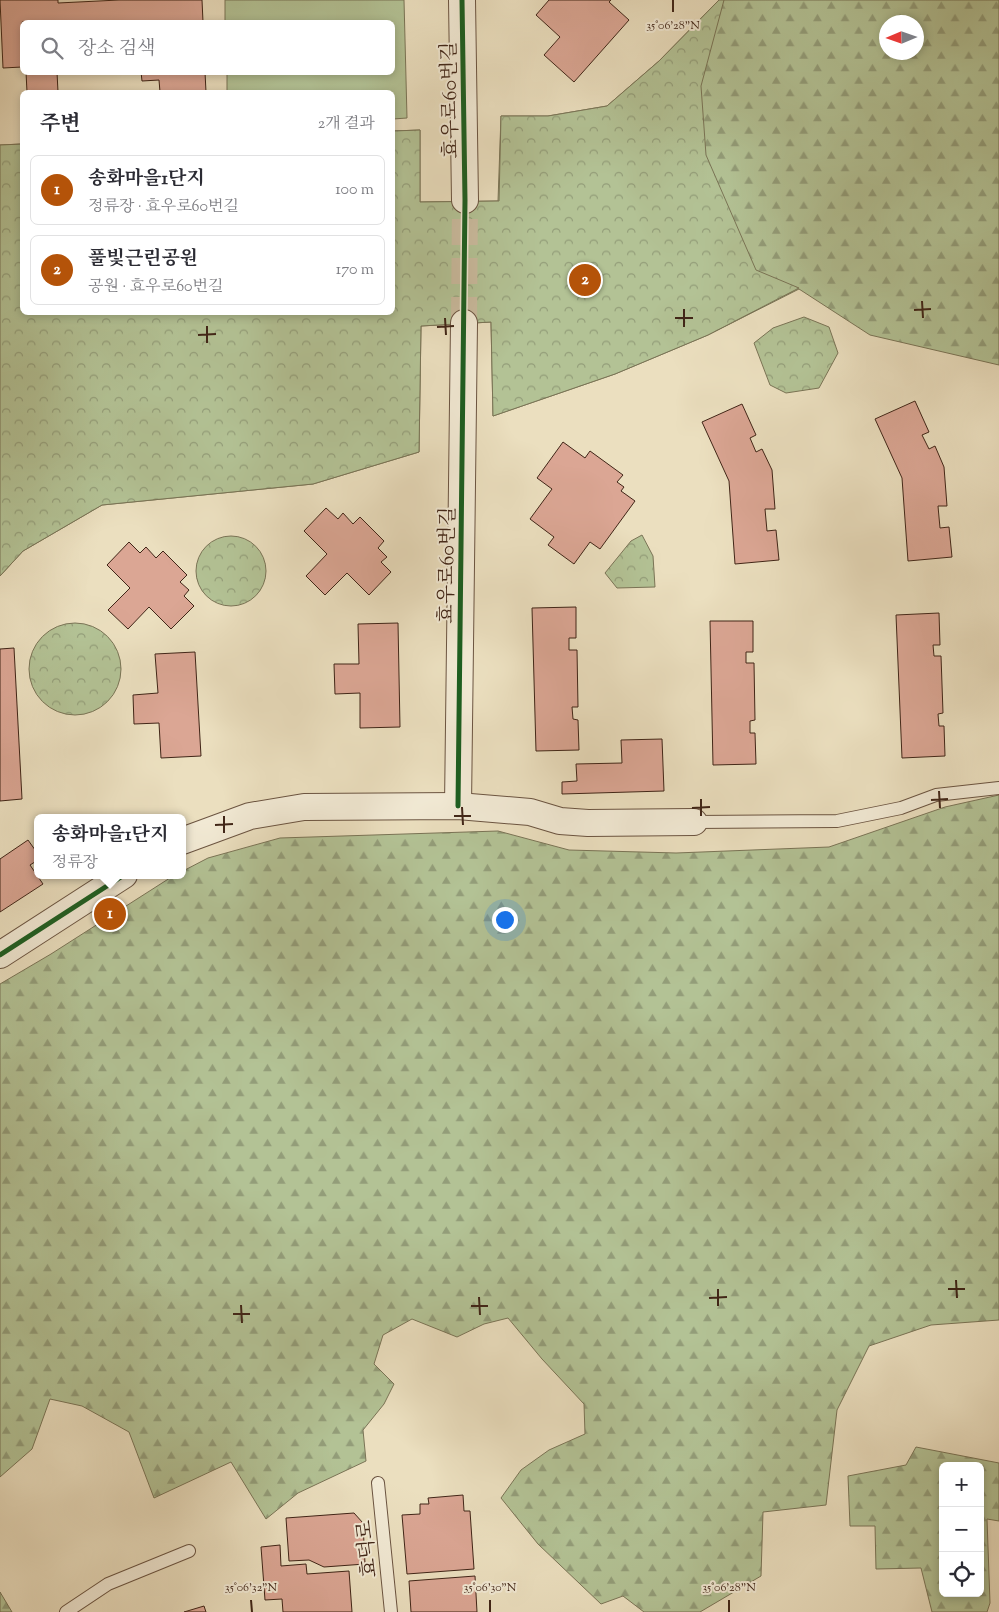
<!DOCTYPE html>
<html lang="ko">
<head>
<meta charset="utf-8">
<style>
	body { margin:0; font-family:"Sorts Mill Goudy","Noto Serif KR",serif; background:#f7f7f7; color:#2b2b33 }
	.controls { position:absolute; right:15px; bottom:15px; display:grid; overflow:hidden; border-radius:8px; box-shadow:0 2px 8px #0003 }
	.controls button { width:45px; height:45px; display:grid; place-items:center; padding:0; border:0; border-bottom:1px solid #e1e1e2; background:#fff; color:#2b2b33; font:25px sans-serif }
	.compass { position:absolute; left:879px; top:15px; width:45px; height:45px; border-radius:50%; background:#fff; box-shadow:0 2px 8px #0003; rotate:268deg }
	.you { position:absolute; left:504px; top:919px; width:18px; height:18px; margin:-12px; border:4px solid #fff; border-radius:50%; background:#1a73e8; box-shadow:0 0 0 8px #1a73e833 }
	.badge { display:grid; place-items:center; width:32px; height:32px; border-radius:50%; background:#b45309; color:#fff; font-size:16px; font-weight:700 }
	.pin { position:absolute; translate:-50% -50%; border:2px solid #fff; box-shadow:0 1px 5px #0006 }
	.popup { position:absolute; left:34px; top:814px; width:152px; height:65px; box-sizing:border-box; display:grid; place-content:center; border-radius:8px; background:#fff; filter:drop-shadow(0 1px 4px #0005); font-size:16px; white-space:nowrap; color:#7c7c81 }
	.popup b { font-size:19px; color:#2b2b33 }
	.popup::after { content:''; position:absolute; left:50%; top:100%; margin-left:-10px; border:10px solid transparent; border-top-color:#fff }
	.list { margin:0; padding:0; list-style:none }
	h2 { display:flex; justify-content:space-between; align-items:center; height:65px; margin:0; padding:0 20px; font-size:21px }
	h2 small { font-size:16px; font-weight:400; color:#7c7c81 }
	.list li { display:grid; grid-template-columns:32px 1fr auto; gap:15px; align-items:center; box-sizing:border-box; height:70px; margin:0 10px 10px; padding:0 10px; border:1px solid #e1e1e2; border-radius:8px }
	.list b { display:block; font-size:19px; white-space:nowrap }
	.list p { margin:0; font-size:16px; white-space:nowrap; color:#7c7c81 }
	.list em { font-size:16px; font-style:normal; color:#7c7c81 }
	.icon { flex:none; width:28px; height:28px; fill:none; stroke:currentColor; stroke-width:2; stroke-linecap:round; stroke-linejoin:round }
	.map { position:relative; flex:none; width:999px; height:1612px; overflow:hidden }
	.search { position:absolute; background:#fff; box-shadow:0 2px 8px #0003; left:20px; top:20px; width:375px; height:55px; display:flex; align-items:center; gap:12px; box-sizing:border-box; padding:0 18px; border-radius:8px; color:#7c7c81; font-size:19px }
	.panel { position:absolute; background:#fff; box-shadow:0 2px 8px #0003; left:20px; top:90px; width:375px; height:225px; border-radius:8px }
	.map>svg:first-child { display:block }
	.grass { fill:#b3c295; stroke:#7a7456 }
	.forest { fill:url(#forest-firs); stroke:#7a7456; fill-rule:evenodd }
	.park { fill:url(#park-crowns); stroke:#7a7456 }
	.building { fill:#dba694; stroke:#402517 }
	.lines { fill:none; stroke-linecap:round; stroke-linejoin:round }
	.minor-tunnel { stroke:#c9ba9d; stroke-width:26; stroke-dasharray:26 13; stroke-linecap:butt }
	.service-casing { stroke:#6b5441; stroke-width:14 }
	.minor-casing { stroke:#6b5441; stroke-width:28 }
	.service { stroke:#f2ead5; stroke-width:12 }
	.minor { stroke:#f2ead5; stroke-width:26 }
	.cycleway-casing { stroke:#f2ead5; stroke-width:8 }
	.cycleway { stroke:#1b5e20; stroke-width:5 }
	.ticks { fill:none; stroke:#402517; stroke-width:2 }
	.labels { text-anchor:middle; stroke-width:4; stroke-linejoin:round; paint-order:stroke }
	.street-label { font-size:20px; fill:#402517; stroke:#f2ead5 }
	.ticks-label { font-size:12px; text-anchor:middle; fill:#402517; stroke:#f2ead5; stroke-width:4; stroke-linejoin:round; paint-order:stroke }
</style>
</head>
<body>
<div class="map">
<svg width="999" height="1612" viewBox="0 0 999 1612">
	<defs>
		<pattern id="forest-firs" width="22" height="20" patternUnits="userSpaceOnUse" patternTransform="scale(1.25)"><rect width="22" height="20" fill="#b3c295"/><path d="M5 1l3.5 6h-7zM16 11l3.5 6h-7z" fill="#939d79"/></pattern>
		<pattern id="park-crowns" width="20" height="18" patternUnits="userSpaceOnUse" patternTransform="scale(1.25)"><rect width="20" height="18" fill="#b3c295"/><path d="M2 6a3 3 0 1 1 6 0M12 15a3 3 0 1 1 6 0" fill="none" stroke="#939d79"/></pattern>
	</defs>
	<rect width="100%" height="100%" fill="#ebdfbf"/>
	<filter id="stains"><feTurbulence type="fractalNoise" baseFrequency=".004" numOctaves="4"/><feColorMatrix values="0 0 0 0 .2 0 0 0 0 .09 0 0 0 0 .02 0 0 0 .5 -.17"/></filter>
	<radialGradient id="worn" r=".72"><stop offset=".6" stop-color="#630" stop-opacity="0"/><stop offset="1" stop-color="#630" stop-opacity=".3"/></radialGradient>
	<!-- grass -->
	<polygon class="grass" points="225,0 404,0 407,118 393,119 392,92 227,92 227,73 392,72 392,22 225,22"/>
	<!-- forest -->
	<g class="forest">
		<path d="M719 0H999V365L870 335 799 289 708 335 615 374 493 416 491 322 421 326 419 452 313 484 102 505 23 551 0 576V145L22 144V312H392L393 131 420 130V202L498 201 501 116H548L607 106 659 61ZM886 22H916V52H886Z"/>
		<polygon points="999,795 999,1320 931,1325 869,1346 837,1410 826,1505 763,1512 761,1576 700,1612 644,1612 623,1596 601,1604 538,1544 501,1498 521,1470 549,1450 585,1434 584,1404 542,1359 508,1318 484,1324 457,1337 412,1319 383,1335 374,1364 394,1384 384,1404 363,1430 366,1461 298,1493 266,1519 231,1462 154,1498 129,1432 82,1406 50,1399 32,1449 0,1477 0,984 51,954 173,876 182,875 183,871 208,858 280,838 498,831 569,850 676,853 829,847 945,807"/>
		<path d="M916 1447 999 1463V1521L987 1519 990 1603 987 1612H932L921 1568 876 1569 875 1526H850L848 1476 906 1465ZM943 1466H980V1593H943Z"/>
		<polygon points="0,1592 12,1612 0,1612"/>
	</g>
	<!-- park -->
	<g class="park">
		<polygon points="719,0 724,0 701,86 706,155 756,270 799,288 708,335 615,374 493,416 491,322 421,326 419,452 313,484 102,505 23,551 0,576 0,145 22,144 22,312 392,312 393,131 420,130 420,202 499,201 501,116 548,116 607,106 659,61"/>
		<polygon points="804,317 829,327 838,353 819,388 786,393 770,385 754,343 773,328"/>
		<polygon points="642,535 653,556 655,587 617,588 605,573 631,541"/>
		<circle cx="231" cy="571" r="35"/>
		<circle cx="75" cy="669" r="46"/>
	</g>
	<!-- building -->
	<g class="building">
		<polygon points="0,0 58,0 58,3 119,0 202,0 203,22 22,22 22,67 3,68"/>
		<polygon points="549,0 611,0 609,2 629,20 574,82 544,55 560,37 536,15"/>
		<polygon points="26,72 57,72 58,92 27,92"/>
		<polygon points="141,72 205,72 206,92 160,92 159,80 142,81"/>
		<polygon points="915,401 929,432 922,435 929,449 935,446 944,467 947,506 938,506 940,528 949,527 952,557 908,561 902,478 875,419"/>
		<polygon points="742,404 756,435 750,438 756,452 762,449 772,470 775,509 765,509 767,531 776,530 779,560 735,564 729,481 702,422"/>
		<polygon points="563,442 585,458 590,451 623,475 617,482 624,487 621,491 635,501 600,549 590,542 574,564 548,545 554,537 530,519 552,489 537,478"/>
		<polygon points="326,508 338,519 343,513 353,524 360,517 384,541 378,548 387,557 381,562 391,572 369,595 347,573 325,595 306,576 327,554 304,531"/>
		<polygon points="129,542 140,553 146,547 156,558 163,551 187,575 180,582 189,590 184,596 194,606 171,629 149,607 128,629 108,610 130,588 107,565"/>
		<polygon points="576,607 576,638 569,638 569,650 577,650 578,707 572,707 573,719 578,720 579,750 536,751 532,608"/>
		<polygon points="939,613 940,645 933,645 934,656 941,656 943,713 938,714 939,726 944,726 945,756 902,758 896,615"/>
		<polygon points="710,621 753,621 753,652 746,652 746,663 754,663 755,720 750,721 750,733 755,733 756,764 713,765"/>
		<polygon points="398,623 400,727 360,728 360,693 335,694 334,664 359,664 358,624"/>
		<polygon points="14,648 22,799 0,801 0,649"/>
		<polygon points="195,652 201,756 161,758 159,723 134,724 133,695 158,693 155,654"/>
		<polygon points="662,739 664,791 562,794 562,782 577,781 576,764 622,763 621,740"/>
		<polygon points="28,840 38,854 38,860 30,865 43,884 0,912 0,859"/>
		<polygon points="463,1495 464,1511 470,1511 474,1569 407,1574 402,1515 420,1514 420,1504 429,1504 428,1498"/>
		<polygon points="354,1513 363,1523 365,1564 324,1567 309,1560 289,1561 286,1518"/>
		<polygon points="280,1545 281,1566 306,1564 307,1574 349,1571 352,1612 283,1612 282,1599 265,1600 261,1547"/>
		<polygon points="475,1576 477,1612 411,1612 409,1581"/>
		<polygon points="204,1606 206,1612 184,1612"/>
	</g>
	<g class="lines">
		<!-- minor-tunnel -->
		<polyline class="minor-tunnel" points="464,323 465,200"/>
		<!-- service casing -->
		<g class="service-casing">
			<g id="service">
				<polyline points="694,822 837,821 901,808 936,795 999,788"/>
				<polyline points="378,1483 391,1612"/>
				<polyline points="66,1612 108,1584 189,1551"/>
			</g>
		</g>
		<!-- minor casing -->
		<g class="minor-casing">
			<g id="minor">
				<polyline points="462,0 465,200"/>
				<polyline points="458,806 464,323"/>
				<polyline points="182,841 250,816 304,807 458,806 530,812 560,821 588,823 694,822"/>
				<polyline points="0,955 124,875"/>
			</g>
		</g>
		<!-- service -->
		<use href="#service" class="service"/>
		<!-- minor -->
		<use href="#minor" class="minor"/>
		<!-- cycleway casing -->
		<g class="cycleway-casing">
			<g id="cycleway">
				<polyline points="458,806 465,200 462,0"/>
				<polyline points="0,955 124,875"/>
			</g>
		</g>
		<!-- cycleway -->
		<use href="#cycleway" class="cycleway"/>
	</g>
	<!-- ticks -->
	<path class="ticks" d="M673 0V12M922 301 923 318M684 309V327M914 310 931 309M445 318 446 335M675 318H693M207 326V343M437 327 454 326M198 335 216 334M939 791 940 808M701 799V816M931 800 948 799M462 807 463 825M692 808 710 807M224 816V833M454 816H471M215 825 233 824M956 1280 957 1298M718 1289V1306M948 1289H965M479 1297 480 1315M709 1298 727 1297M241 1305 242 1323M471 1306H488M233 1314H250M251 1600 252 1612M490 1600V1612M729 1600V1612"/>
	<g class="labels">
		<!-- street labels -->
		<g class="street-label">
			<text transform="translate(449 100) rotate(-91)" y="7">효우로60번길</text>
			<text transform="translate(446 565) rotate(-89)" y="7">효우로60번길</text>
			<text transform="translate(366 1549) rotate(-96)" y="7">효덕로</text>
		</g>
	</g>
	<g class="ticks-label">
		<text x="673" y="29">35°06'28"N</text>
		<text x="251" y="1591">35°06'32"N</text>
		<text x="490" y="1591">35°06'30"N</text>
		<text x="729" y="1591">35°06'28"N</text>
	</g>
	<rect width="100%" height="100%" filter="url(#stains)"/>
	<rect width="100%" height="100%" fill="url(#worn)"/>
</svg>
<div class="controls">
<button>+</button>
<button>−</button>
<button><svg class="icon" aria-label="locate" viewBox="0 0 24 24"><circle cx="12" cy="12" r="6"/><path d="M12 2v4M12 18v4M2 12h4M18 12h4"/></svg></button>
</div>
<svg class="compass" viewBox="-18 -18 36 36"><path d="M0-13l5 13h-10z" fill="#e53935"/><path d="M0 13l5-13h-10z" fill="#7c7c81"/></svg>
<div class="you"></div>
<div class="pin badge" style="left:110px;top:914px">1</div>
<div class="popup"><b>송화마을1단지</b>정류장</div>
<div class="pin badge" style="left:585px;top:280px">2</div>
<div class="search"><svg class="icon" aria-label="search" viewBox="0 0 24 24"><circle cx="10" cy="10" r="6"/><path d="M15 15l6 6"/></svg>장소 검색</div>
<section class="panel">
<h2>주변<small>2개 결과</small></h2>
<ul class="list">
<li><span class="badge">1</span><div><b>송화마을1단지</b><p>정류장 · 효우로60번길</p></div><em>100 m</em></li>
<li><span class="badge">2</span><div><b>풀빛근린공원</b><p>공원 · 효우로60번길</p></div><em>170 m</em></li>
</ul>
</section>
</div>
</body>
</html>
